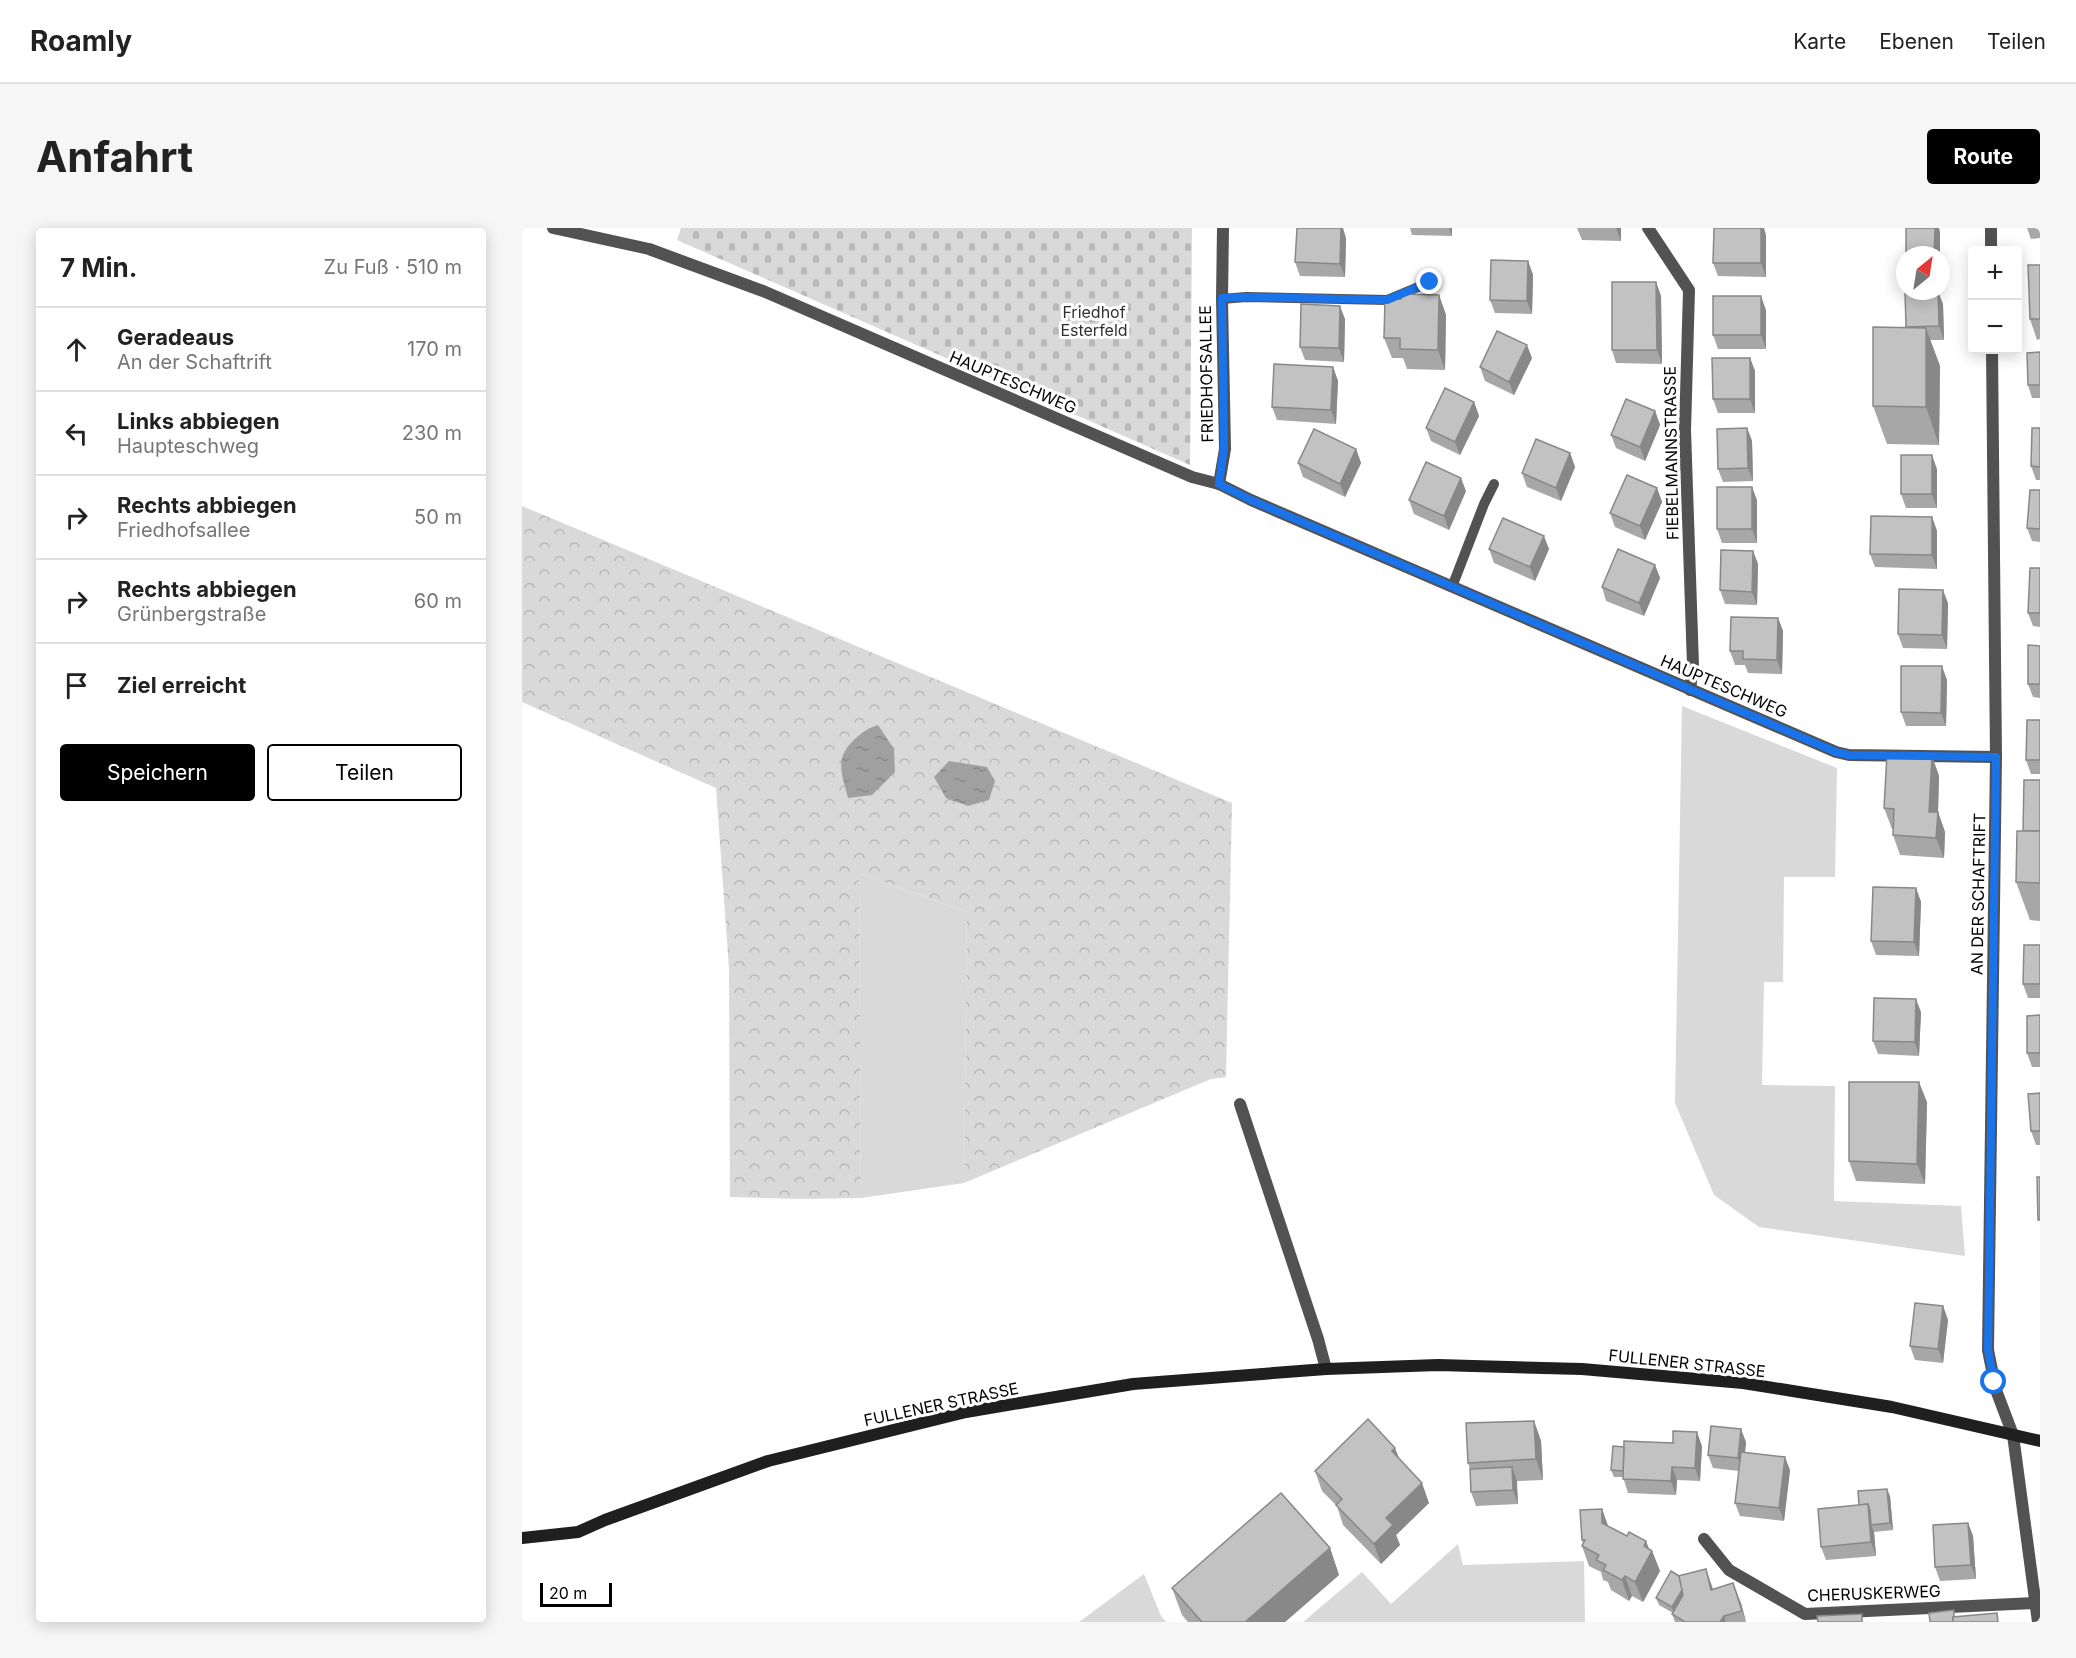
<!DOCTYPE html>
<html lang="de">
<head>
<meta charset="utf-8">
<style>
	body { margin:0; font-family:Inter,sans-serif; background:#f6f6f6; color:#222 }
	.controls { position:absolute; right:18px; top:18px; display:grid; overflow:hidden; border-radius:6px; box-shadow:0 3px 15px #0003 }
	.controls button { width:54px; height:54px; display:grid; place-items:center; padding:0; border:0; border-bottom:2px solid #e0e0e0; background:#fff; color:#222; font:30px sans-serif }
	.compass { position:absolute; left:1374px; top:18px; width:54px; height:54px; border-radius:50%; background:#fff; box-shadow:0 3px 15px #0003; rotate:30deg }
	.scale { position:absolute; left:18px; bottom:15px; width:72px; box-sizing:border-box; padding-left:6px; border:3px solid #000; border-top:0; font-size:16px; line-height:21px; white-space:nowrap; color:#000; -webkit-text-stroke:4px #fff; paint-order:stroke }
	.stop { position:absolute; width:18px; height:18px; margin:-14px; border:4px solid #1a73e8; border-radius:50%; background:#fff }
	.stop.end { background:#1a73e8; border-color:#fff; box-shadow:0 2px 6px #0008 }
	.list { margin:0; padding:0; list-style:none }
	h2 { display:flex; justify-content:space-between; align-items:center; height:78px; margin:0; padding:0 24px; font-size:26px }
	h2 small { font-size:20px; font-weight:400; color:#767676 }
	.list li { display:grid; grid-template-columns:39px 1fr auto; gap:18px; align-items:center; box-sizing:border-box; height:84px; padding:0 24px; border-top:2px solid #e0e0e0 }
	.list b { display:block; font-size:22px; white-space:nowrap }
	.list p { margin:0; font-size:20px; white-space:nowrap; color:#767676 }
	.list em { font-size:20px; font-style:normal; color:#767676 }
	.actions { display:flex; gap:12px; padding:18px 24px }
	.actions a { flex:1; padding:14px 0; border:2px solid #000; border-radius:6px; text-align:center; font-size:21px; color:#000 }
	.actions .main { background:#000; color:#fff }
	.icon { flex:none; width:33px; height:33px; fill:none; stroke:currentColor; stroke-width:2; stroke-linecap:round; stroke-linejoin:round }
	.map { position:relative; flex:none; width:1518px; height:1394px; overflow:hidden; border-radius:6px }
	header { display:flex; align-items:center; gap:36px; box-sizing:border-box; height:84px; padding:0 30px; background:#fff; border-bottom:2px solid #e0e0e0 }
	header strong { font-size:28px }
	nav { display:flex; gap:33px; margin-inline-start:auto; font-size:21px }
	.intro { display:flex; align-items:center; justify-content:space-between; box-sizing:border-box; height:144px; padding:0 36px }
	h1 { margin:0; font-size:42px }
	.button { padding:15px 27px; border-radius:6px; background:#000; color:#fff; font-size:21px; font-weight:700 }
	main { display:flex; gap:36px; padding:0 36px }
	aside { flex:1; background:#fff; border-radius:6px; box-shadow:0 3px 15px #0003 }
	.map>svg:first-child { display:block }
	.green { fill:#d9d9d9 }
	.forest { fill:url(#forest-crowns) }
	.cemetery { fill:url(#cemetery-stones) }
	.water { fill:url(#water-ripples) }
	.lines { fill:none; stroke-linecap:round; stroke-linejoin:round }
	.service { stroke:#525252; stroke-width:10 }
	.minor { stroke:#525252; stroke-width:12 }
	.secondary { stroke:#1f1f1f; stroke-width:12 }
	.wall { fill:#a7a7a7 }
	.shaded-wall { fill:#888 }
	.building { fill:#c2c2c2; stroke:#888; stroke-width:1.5 }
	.route { stroke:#1a73e8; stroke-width:8 }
	.labels { text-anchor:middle; stroke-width:6; stroke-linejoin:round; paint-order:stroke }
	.park-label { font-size:16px; fill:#303030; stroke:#fff }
	.street-label { font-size:16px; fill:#000; stroke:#fff }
</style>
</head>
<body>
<header>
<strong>Roamly</strong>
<nav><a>Karte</a><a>Ebenen</a><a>Teilen</a></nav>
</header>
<div class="intro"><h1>Anfahrt</h1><a class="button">Route</a></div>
<main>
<aside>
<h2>7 Min.<small>Zu Fuß · 510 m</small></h2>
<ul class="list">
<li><svg class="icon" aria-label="ahead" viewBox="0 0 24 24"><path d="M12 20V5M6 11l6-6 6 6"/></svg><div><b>Geradeaus</b><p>An der Schaftrift</p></div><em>170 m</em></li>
<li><svg class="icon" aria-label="left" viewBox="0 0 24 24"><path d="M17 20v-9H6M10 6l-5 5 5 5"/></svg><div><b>Links abbiegen</b><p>Haupteschweg</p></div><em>230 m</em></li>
<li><svg class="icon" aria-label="right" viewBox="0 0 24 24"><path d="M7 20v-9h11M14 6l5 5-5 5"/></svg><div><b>Rechts abbiegen</b><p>Friedhofsallee</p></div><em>50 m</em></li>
<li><svg class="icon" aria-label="right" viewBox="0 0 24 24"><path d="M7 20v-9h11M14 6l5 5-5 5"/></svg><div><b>Rechts abbiegen</b><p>Grünbergstraße</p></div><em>60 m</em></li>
<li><svg class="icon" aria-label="arrive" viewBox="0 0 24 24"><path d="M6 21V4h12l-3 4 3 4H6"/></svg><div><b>Ziel erreicht</b></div></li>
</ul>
<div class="actions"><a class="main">Speichern</a><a>Teilen</a></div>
</aside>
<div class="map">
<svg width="1518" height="1394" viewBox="0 0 1518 1394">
	<defs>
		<pattern id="forest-crowns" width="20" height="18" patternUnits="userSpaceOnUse" patternTransform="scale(1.5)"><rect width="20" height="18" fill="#d9d9d9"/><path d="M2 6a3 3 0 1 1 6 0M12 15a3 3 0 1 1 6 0" fill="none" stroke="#b8b8b8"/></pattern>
		<pattern id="cemetery-stones" width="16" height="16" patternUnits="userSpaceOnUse" patternTransform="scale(1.5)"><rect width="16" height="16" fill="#d9d9d9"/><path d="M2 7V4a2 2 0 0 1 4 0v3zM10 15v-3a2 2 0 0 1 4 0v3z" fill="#b8b8b8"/></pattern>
		<pattern id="water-ripples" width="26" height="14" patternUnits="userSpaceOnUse" patternTransform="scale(1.5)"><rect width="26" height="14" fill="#a0a0a0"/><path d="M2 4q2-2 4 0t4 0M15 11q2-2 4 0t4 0" fill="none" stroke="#888"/></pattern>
	</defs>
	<rect width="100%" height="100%" fill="#fff"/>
	<!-- green -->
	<g class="green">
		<polygon points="1160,478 1315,540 1313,649 1262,649 1261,754 1242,754 1240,857 1313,858 1312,973 1439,978 1443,1028 1237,999 1192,967 1153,875"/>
		<polygon points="337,645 445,684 442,955 339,970"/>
		<polygon points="936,1316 941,1337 1062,1333 1063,1394 781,1394 840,1344 869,1376"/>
		<polygon points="622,1346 639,1388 644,1394 557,1394"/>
	</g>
	<!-- forest -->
	<polygon class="forest" points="0,278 710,575 704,849 689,851 442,955 445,684 337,645 339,970 281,971 208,969 207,741 194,560 0,474"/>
	<!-- cemetery -->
	<polygon class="cemetery" points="159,0 670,0 668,237 155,12"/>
	<!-- water -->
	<g class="water">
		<path d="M356 497 372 521 373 544 350 567 326 570C319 543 312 529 335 509 342 503 347 500 356 497Z"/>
		<polygon points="427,533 465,539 473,553 467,572 446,578 424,570 412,549"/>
	</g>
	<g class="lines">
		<!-- service -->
		<g class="service">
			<polyline points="700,71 724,69 865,72 908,54"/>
			<polyline points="930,359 962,276 972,256"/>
		</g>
		<!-- minor -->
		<g class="minor">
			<polyline points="31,0 127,21 241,63 670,249 697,256 729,272 1314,524 1327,527 1474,529"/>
			<polyline points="1126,0 1167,62 1163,202 1171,437 1168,462"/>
			<polyline points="1469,0 1469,22"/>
			<polyline points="1470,122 1474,529 1466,1122 1474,1162 1491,1207 1516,1394"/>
			<polyline points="697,256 703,221 700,71 701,0"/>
			<polyline points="718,876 796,1111 804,1141"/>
			<polyline points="1182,1311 1207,1342 1283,1386 1513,1375"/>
		</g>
		<!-- secondary -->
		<polyline class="secondary" points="0,1310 56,1304 83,1292 246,1233 444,1184 611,1156 804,1141 916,1137 1060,1141 1221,1155 1370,1179 1518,1213"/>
	</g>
	<!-- wall -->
	<g class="wall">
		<polygon points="888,0 930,0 930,8 890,7"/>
		<polygon points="1055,0 1099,0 1099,13 1060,12"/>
		<polygon points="1505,0 1518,0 1518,10 1509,11"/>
		<polygon points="1244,7 1244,49 1196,48 1191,35"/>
		<polygon points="824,10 823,49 778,48 773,34"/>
		<polygon points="1006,33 1011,47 1010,86 973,85 968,72"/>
		<polygon points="1518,37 1518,111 1515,112 1508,91"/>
		<polygon points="1134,54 1139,68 1140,136 1094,135 1090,122"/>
		<polygon points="917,67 924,87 923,142 885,141 881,130 870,130 862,110"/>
		<polygon points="1421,76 1422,112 1408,112 1418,138 1417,217 1365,216 1351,178 1384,100"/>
		<polygon points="1244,82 1244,121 1196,121 1191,107"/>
		<polygon points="823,91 822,134 783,132 778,119"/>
		<polygon points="1518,124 1518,170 1510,170 1506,157"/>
		<polygon points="1010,130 992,167 963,153 958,139"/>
		<polygon points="1228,130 1233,143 1233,185 1196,185 1191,171"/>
		<polygon points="811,139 816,153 814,196 755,192 750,179"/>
		<polygon points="952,174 957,188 938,227 909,213 904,200"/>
		<polygon points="1133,183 1138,197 1123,233 1094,220 1089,207"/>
		<polygon points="1225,200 1230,213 1231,253 1201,254 1196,241"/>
		<polygon points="1518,200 1518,252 1514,252 1509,238"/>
		<polygon points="834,221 839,235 823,269 781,249 776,235"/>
		<polygon points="1048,225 1053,239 1039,273 1005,259 1000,245"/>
		<polygon points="1415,241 1415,280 1384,280 1379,266"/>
		<polygon points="1135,260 1140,274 1123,312 1093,299 1088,285"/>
		<polygon points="1518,262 1518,314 1510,313 1505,300"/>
		<polygon points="944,263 927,302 892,286 887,272"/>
		<polygon points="1235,272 1235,315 1200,315 1195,301"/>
		<polygon points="1410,289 1415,303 1415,341 1353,339 1348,326"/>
		<polygon points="967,321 1027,321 1013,353 972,335"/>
		<polygon points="1231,323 1236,336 1235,377 1203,376 1198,362"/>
		<polygon points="1133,337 1138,350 1122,388 1084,373 1080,359"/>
		<polygon points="1518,340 1518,399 1511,398 1506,385"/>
		<polygon points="1426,375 1425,421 1381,420 1376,406"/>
		<polygon points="1256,390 1261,403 1260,446 1226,445 1223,437 1213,437 1208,423"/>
		<polygon points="1518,418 1518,470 1511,469 1506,456"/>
		<polygon points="1425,452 1424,498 1384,498 1379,484"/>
		<polygon points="1518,492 1518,546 1509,546 1504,532"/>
		<polygon points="1410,528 1417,548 1416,584 1423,604 1422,630 1378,627 1371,607 1371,601 1370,601 1362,580"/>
		<polygon points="1518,552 1518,693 1508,692 1494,654 1501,603"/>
		<polygon points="1394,660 1399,674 1397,728 1354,727 1349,713"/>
		<polygon points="1518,717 1518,770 1506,770 1501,756"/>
		<polygon points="1399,784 1397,828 1356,826 1351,813"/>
		<polygon points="1518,787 1518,839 1510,839 1505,825"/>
		<polygon points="1518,865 1518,917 1514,917 1509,903"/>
		<polygon points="1405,874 1403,956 1334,953 1327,933"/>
		<polygon points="1421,1078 1426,1092 1421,1135 1393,1132 1388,1118"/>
		<polygon points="1012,1193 1019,1213 1021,1252 994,1253 996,1276 954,1278 949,1264 948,1241 946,1235"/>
		<polygon points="1224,1214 1223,1224 1268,1242 1262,1293 1218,1288 1213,1275 1217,1243 1191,1240 1186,1227"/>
		<polygon points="1180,1218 1178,1253 1155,1252 1154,1267 1106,1265 1101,1249 1092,1249 1089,1242 1102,1219"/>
		<polygon points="877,1231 907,1275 874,1307 878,1317 859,1336 821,1297 815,1278 800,1263 793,1243"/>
		<polygon points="1368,1268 1371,1302 1352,1304 1354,1328 1304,1332 1299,1319 1337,1277"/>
		<polygon points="1080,1281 1086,1298 1130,1323 1138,1343 1121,1374 1110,1368 1107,1373 1089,1362 1086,1354 1081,1352 1079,1344 1067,1338 1060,1318 1061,1316 1060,1312"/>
		<polygon points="1446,1295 1451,1308 1454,1351 1418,1353 1413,1339"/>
		<polygon points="808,1320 817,1347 763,1394 666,1394 660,1387 650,1360"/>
		<polygon points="1157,1348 1191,1361 1219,1375 1224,1394 1153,1394 1150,1386 1151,1385 1137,1377 1134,1370"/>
	</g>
	<!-- shaded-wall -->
	<g class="shaded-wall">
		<polygon points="819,0 821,0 824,10 823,49 818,36"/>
		<polygon points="927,0 930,0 930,8"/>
		<polygon points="1094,0 1099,0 1099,13"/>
		<polygon points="1239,0 1242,0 1244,7 1244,49 1239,35"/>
		<polygon points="1413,0 1417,0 1418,4 1418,27 1412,27"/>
		<polygon points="1006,33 1011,47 1010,86 1005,73"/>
		<polygon points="1134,54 1139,68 1140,136 1135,122"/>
		<polygon points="1416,63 1421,76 1422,112 1417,98"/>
		<polygon points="917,67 924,87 923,142 916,122"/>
		<polygon points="1239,68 1244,82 1244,121 1239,107"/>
		<polygon points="818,78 823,91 822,134 817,120"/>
		<polygon points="1404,100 1418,138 1417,217 1404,179"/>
		<polygon points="1005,117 1010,130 992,167 987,154"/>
		<polygon points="1228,130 1233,143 1233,185 1228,171"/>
		<polygon points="811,139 816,153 814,196 809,182"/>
		<polygon points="952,174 957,188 938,227 933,214"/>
		<polygon points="1133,183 1138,197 1123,233 1118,219"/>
		<polygon points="1225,200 1230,213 1231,253 1226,240"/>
		<polygon points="834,221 839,235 823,269 818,256"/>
		<polygon points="1048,225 1053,239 1039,273 1034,260"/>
		<polygon points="1410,227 1415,241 1415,280 1410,266"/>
		<polygon points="939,250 944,263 927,302 922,288"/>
		<polygon points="1230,259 1235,272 1235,315 1230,301"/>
		<polygon points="1135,260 1140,274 1123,312 1118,298"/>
		<polygon points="1410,289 1415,303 1415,341 1410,327"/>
		<polygon points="1022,308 1027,321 1013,353 1008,339"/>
		<polygon points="1231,323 1236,336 1235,377 1230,364"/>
		<polygon points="1133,337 1138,350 1122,388 1117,375"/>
		<polygon points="1421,362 1426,375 1425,421 1420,407"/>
		<polygon points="1256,390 1261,403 1260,446 1255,432"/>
		<polygon points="1420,438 1425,452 1424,498 1419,485"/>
		<polygon points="1410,528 1417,548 1416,584 1423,604 1422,630 1414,610 1407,584"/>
		<polygon points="1394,660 1399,674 1397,728 1392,714"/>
		<polygon points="1394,771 1399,784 1397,828 1393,814"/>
		<polygon points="1397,854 1405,874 1403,956 1395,936"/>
		<polygon points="1421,1078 1426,1092 1421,1135 1416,1121"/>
		<polygon points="1012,1193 1019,1213 1021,1252 1014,1231"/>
		<polygon points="1219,1201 1224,1214 1221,1244 1216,1230"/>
		<polygon points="1175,1204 1180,1218 1178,1253 1173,1240"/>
		<polygon points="873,1220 881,1240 870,1223"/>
		<polygon points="1263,1229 1268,1242 1262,1293 1257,1280"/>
		<polygon points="990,1239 995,1253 996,1276 991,1262"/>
		<polygon points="1150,1239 1155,1252 1154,1267 1149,1253"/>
		<polygon points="900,1255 907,1275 874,1307 878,1317 859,1336 852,1316 864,1290"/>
		<polygon points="1365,1261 1368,1268 1371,1302 1368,1295"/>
		<polygon points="1346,1276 1351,1290 1349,1297 1352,1304 1354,1328 1349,1314"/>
		<polygon points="1080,1281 1087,1301 1080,1295"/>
		<polygon points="1446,1295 1451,1308 1454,1351 1449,1337"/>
		<polygon points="1124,1313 1129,1326 1130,1323 1138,1343 1121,1374 1113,1354 1122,1318"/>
		<polygon points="808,1320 817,1347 763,1394 723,1394"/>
		<polygon points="1184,1341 1191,1361 1189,1362"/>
		<polygon points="1103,1348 1110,1368 1107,1373 1100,1352"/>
		<polygon points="1165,1352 1168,1359 1152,1386 1150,1379"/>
		<polygon points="1211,1355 1219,1375 1224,1394 1220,1383"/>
		<polygon points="1202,1388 1204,1394 1198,1394"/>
	</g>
	<!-- building -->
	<g class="building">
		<polygon points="775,0 819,0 818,36 773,34"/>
		<polygon points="1192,0 1239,0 1239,35 1191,35"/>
		<polygon points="1384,0 1413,0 1412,27 1384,27"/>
		<polygon points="969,32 1006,33 1005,73 968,72"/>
		<polygon points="1506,37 1518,37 1518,91 1508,91"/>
		<polygon points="1090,54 1134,54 1135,122 1090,122"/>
		<polygon points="1383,63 1416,63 1417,98 1384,99"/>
		<polygon points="879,66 917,67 916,122 878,121 878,110 862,110 863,71 879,71"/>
		<rect x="1191" y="68" width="48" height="39"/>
		<polygon points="779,76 818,78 817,120 778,119"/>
		<polygon points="1351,99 1404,100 1404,179 1351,178"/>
		<polygon points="975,103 1005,117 987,154 958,139"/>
		<polygon points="1518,124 1518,157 1506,157 1505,125"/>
		<polygon points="1190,130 1228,130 1228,171 1191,171"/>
		<polygon points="752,136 811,139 809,182 750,179"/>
		<polygon points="923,160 952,174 933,214 904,200"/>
		<polygon points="1104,171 1133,183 1118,219 1089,207"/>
		<polygon points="1225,200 1226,240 1196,241 1195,201"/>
		<polygon points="1510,200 1518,200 1518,239 1509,238"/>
		<polygon points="792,201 834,221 818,256 776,235"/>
		<polygon points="1014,211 1048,225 1034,260 1000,245"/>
		<rect x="1379" y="227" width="31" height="39"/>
		<polygon points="904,234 939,250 922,288 887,272"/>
		<polygon points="1105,247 1135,260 1118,298 1088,285"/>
		<rect x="1195" y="259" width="35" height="42"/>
		<polygon points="1508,262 1518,262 1518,301 1505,300"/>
		<polygon points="1349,288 1410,289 1410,327 1348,326"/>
		<polygon points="981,290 1022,308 1008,339 967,321"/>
		<polygon points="1096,321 1133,337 1117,375 1080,359"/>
		<polygon points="1199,322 1231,323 1230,364 1198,362"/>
		<polygon points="1508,340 1518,340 1518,385 1506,385"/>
		<polygon points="1377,361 1421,362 1420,407 1376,406"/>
		<polygon points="1209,389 1256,390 1255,432 1221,431 1221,423 1208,423"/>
		<polygon points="1506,417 1518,418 1518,456 1506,456"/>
		<polygon points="1379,438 1420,438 1419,485 1379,484"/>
		<polygon points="1505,492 1518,492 1518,532 1504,532"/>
		<polygon points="1365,526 1410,528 1407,584 1416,584 1414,610 1371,607 1372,581 1362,580"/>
		<polygon points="1502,552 1518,552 1518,603 1501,603"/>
		<polygon points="1495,603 1518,603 1518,655 1494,654"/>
		<polygon points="1351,659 1394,660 1392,714 1349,713"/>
		<polygon points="1502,717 1518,717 1518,756 1501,756"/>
		<polygon points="1352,770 1394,771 1393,814 1351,813"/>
		<polygon points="1518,787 1518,825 1505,825 1505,788"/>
		<polygon points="1327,854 1397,854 1395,936 1327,933"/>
		<polygon points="1518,865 1518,903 1509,903 1506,866"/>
		<polygon points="1515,949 1518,949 1518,992 1516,992"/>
		<polygon points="1393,1075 1421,1078 1416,1121 1388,1118"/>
		<polygon points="846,1191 873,1220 870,1223 900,1255 864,1290 871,1297 852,1316 814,1277 820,1271 793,1243"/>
		<polygon points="1012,1193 1014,1231 946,1235 944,1195"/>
		<polygon points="1189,1198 1219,1201 1216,1230 1186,1227"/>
		<polygon points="1151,1203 1175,1204 1173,1240 1150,1239 1149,1253 1101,1251 1102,1213 1151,1215"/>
		<polygon points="1091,1218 1102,1219 1101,1243 1089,1242"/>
		<polygon points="1219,1224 1263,1229 1257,1280 1213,1275"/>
		<polygon points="990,1239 991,1262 949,1264 948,1241"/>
		<polygon points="1365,1261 1368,1295 1349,1297 1348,1283 1346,1276 1337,1277 1336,1263"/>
		<polygon points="759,1265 808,1320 723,1394 680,1394 650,1360"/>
		<polygon points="1346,1276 1349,1314 1299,1319 1296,1281"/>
		<polygon points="1080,1281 1080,1295 1105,1308 1107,1304 1124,1313 1122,1318 1130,1323 1113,1354 1103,1348 1100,1352 1081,1342 1084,1337 1074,1332 1077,1327 1060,1318 1063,1312 1060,1312 1058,1282"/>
		<polygon points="1446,1295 1449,1337 1413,1339 1411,1297"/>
		<polygon points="1184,1341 1189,1362 1211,1355 1220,1383 1202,1388 1198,1394 1163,1394 1150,1386 1161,1367 1156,1348"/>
		<polygon points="1149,1343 1157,1348 1160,1362 1150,1379 1134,1370"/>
		<polygon points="1432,1382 1432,1389 1431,1389 1431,1394 1408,1394 1407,1385"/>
		<polygon points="1475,1385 1476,1394 1431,1394 1431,1389"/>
		<polygon points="1340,1386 1340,1394 1296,1394 1295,1388"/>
	</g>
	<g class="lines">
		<!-- route -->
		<polyline class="route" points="908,54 865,72 724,69 700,70 702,220 697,256 729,272 1314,524 1327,527 1474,529 1466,1122 1472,1154"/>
	</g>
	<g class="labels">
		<!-- park labels -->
		<g class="park-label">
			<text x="572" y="90">Friedhof<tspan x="572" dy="18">Esterfeld</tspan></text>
		</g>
		<!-- street labels -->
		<g class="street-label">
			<text transform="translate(684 146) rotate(-91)" y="6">FRIEDHOFSALLEE</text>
			<text transform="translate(491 154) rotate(23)" y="6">HAUPTESCHWEG</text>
			<text transform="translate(1149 225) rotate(-91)" y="6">FIEBELMANNSTRASSE</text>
			<text transform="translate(1202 458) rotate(23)" y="6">HAUPTESCHWEG</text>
			<text transform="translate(1456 666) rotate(-89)" y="6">AN DER SCHAFTRIFT</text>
			<text transform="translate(1165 1135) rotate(6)" y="6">FULLENER STRASSE</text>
			<text transform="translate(419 1176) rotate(-12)" y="6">FULLENER STRASSE</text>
			<text transform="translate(1352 1365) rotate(-2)" y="6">CHERUSKERWEG</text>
		</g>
	</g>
</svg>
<div class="controls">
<button>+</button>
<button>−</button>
</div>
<svg class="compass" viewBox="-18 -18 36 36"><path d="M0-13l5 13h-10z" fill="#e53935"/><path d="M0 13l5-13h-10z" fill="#767676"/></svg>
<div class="scale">20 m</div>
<div class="stop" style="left:1472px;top:1154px"></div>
<div class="stop end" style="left:908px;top:54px"></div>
</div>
</main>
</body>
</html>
